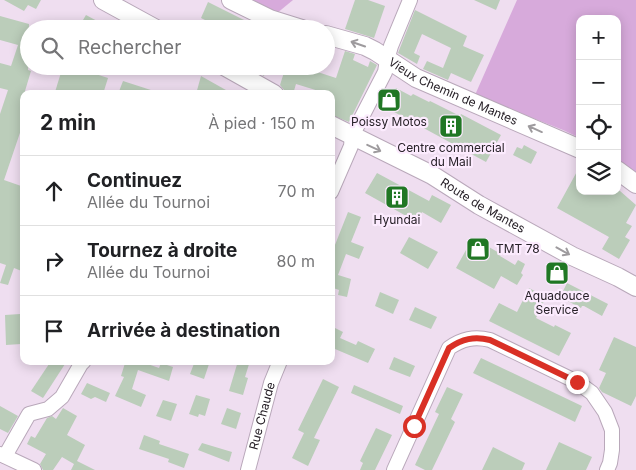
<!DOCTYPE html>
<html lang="fr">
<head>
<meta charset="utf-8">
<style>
	body { margin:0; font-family:Inter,sans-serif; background:#f6f6f6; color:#202124 }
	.controls { position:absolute; right:15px; top:15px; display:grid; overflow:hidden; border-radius:10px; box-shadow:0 2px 12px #0003 }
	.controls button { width:45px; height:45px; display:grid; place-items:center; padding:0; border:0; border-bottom:1px solid #e0e0e0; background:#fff; color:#202124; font:25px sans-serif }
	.stop { position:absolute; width:15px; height:15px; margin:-11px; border:4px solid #d93025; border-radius:50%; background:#fff }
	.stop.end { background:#d93025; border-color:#fff; box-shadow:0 1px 5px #0008 }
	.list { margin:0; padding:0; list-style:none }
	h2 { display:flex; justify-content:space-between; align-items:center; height:65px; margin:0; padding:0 20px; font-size:21px }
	h2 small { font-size:16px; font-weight:400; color:#757577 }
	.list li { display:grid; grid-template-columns:32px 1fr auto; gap:15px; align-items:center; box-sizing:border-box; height:70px; padding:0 20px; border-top:1px solid #e0e0e0 }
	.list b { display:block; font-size:19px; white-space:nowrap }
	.list p { margin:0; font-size:16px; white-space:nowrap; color:#757577 }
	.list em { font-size:16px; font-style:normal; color:#757577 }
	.icon { flex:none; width:28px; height:28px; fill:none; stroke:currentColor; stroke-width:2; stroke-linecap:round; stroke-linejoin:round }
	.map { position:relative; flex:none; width:636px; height:470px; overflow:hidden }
	.search { position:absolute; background:#fff; box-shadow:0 2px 12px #0003; left:20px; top:20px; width:315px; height:55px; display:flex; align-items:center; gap:12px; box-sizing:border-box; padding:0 18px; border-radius:28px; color:#757577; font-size:19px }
	.panel { position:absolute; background:#fff; box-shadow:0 2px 12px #0003; left:20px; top:90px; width:315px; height:275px; border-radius:10px }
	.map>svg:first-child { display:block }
	.green { fill:#d7aadb }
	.building { fill:#bbcdba }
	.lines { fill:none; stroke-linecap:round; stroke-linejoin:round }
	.minor-casing { stroke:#b9a8ba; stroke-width:16 }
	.major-casing { stroke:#b9a8ba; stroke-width:20 }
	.minor { stroke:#fff; stroke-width:14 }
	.major { stroke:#fff; stroke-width:18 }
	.oneway { stroke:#9e9b9e }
	.route { stroke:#d93025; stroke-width:6 }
	.labels { text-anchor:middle; stroke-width:4.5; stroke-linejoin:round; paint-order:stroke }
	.street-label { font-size:12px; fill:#272128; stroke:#fcebfe }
	.poi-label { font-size:12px; fill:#272128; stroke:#fcebfe }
</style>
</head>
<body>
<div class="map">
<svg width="636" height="470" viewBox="0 0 636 470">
	<rect width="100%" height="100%" fill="#efdef0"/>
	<!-- green -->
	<g class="green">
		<polygon points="250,0 293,0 276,14"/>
		<polygon points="517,0 636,0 636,175 617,160 617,19 580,19 580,138 563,130 475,95"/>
	</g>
	<!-- building -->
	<g class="building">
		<polygon points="4,0 41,0 36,9 28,5 24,11"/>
		<polygon points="355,0 368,0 385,6 374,38 345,29"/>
		<polygon points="474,0 500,0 496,10"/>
		<polygon points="208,2 244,20 240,29 209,29 211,23 201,18"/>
		<polygon points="415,10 467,36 463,46 484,55 471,82 451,73 448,80 423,69 427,61 443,68 451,48 422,34 414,53 420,56 417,64 398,53"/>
		<polygon points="86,15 112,29 86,29 80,25"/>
		<polygon points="0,16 29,24 28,70 31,71 22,101 24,102 24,121 4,180 24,187 24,272 14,268 8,285 0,283 6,265 0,263 0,114 8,90 0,88 0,63 11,66 18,45 0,40"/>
		<polygon points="345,51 355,54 353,60 368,67 370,61 377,65 349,122 331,115 331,94 321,94 322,92 296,84 293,94 290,94 284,90 280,85 286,66 299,66 336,78"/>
		<polygon points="63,66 71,66 108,78 103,94 61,94 55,92"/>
		<polygon points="246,66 267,66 264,76"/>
		<polygon points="201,76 233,94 196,94"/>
		<polygon points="123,81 157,92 156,94 118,94"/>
		<polygon points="396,88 411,96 413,94 429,102 430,101 460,116 461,114 501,135 486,162 385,107"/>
		<polygon points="524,145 537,152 531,164 513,155 517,147 522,149"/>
		<polygon points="580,166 580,191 620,191 636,205 626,223 632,226 625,237 630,240 619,259 602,249 609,237 557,208"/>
		<polygon points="377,173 429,201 432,195 451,205 441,223 422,212 417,222 365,193"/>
		<polygon points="348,212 361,217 351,242 364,247 359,259 346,254 338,275 351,279 347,297 338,295 339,290 333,288 331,291 331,255"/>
		<polygon points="409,237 438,252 428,269 400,253"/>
		<polygon points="471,241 481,246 482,243 501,254 500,256 515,265 518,260 525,264 521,273 523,275 517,285 501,276 494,289 456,268"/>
		<polygon points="553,262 564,268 559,279 548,273"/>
		<polygon points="567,283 608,304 602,316 584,306 582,306 581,308 560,297"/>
		<polygon points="529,288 546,297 536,318 554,327 555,325 571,333 559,356 489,321 499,303 517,312"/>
		<polygon points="380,292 399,300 393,314 375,306"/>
		<polygon points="415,307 437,317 431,329 409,320"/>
		<polygon points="20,314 21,344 6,345 5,315"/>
		<polygon points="335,328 343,332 340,338 356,345 358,341 375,349 368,363 335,349 331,357 331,333 333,334"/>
		<polygon points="614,337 636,347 636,396 631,406 602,392 599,388 606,373 599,370"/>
		<polygon points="394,357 415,366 410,377 389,369"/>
		<polygon points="481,358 582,406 575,422 473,373"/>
		<polygon points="51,361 60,361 65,364 43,398 31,391"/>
		<polygon points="131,361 139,361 159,368 161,363 173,367 169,381 138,370 132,389 146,395 141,407 115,396 124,377 121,376 125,363 130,365"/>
		<polygon points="195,361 210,361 204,379 190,374"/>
		<polygon points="238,361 250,361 245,377 248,378 243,395 229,391"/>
		<polygon points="323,379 339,387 314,438 320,440 308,466 292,458 304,433 298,430"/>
		<polygon points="87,383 110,393 106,402 95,397 91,399 81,394"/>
		<polygon points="354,385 403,406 400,414 351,393"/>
		<polygon points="447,387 463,394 451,419 455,422 432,470 425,470 415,465 439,414 435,412"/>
		<polygon points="196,395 210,399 205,416 199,414 198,417 189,414"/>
		<polygon points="163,400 177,404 171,421 156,416"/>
		<polygon points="0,406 18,416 8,433 0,429"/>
		<polygon points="63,408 77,416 67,435 85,445 77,461 95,470 71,470 74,464 62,457 53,470 43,470 40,464 46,454 27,444 31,436 35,438 47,418 52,416 56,419"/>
		<polygon points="227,408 241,413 236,429 221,424"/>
		<polygon points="376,428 392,435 375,470 360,470 363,463 360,461"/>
		<polygon points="144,435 160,441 159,444 189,454 184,468 168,462 169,459 139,449"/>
		<polygon points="559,442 592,457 586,470 546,470"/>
		<polygon points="202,443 232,452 229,462 198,450"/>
		<polygon points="493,447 525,463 522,470 482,470"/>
	</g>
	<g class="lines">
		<!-- minor casing -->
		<g class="minor-casing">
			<g id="minor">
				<polyline points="331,192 351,146 352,136 385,72 387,60 391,46 410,0"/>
				<polyline points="0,454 34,470"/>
				<polyline points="5,456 29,414 48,409 62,397 81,364 84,361"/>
				<path id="s1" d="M248 470 271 383 280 361"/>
				<path d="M394 470 449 348C462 339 474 336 490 340L577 382 592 393 605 412 612 430V450L610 463 607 470"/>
			</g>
		</g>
		<!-- major casing -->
		<g class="major-casing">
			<g id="major">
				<polyline points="103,0 156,29"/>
				<polyline points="231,0 270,19 302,29"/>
				<path id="s2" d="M326 35 365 46 375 51 416 78 580 149"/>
				<polyline points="224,66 274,94"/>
				<path id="s3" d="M331 125 432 175 479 205 572 256 618 277 636 287"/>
				<polyline points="617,170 636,184"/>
			</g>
		</g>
		<!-- minor -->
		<use href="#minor" class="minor"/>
		<!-- major -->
		<use href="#major" class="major"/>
	</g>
	<!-- one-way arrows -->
	<defs><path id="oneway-shaft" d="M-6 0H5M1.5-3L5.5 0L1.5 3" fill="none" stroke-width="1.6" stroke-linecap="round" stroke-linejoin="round" transform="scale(1.25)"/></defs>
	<g class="oneway">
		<use href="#oneway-shaft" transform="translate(358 44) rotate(-161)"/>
		<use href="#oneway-shaft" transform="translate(535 129) rotate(-156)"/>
		<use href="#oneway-shaft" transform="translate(374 148) rotate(25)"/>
		<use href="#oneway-shaft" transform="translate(563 251) rotate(29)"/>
	</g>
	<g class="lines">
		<!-- route -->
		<path class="route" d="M414 426 449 348C462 339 474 336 490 340L577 382"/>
	</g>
	<!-- icons -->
	<defs>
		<g id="shop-square" transform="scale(1.25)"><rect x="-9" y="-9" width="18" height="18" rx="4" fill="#207724" stroke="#fcebfe"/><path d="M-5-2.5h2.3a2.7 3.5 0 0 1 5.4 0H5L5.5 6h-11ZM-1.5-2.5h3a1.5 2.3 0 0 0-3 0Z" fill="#fff"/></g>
		<g id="building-square" transform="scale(1.25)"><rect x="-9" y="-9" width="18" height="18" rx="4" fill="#207724" stroke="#fcebfe"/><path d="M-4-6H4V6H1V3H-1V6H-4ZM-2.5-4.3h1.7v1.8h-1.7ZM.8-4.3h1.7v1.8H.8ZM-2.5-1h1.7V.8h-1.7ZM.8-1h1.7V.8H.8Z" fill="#fff"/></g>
	</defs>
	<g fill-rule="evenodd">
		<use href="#shop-square" x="389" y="100"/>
		<use href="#building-square" x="451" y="126"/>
		<use href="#building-square" x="397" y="197"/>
		<use href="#shop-square" x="478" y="249"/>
		<use href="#shop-square" x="557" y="273"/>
	</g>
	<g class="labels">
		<!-- street labels -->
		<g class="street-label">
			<text dy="4" stroke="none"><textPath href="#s2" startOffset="140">Vieux Chemin de Mantes</textPath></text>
			<text dy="4" stroke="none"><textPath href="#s3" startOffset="172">Route de Mantes</textPath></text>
			<text dy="4" stroke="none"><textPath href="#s1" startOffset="56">Rue Chaude</textPath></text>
		</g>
		<!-- poi labels -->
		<g class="poi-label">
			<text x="389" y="126">Poissy Motos</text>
			<text x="451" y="152">Centre commercial<tspan x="451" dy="14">du Mail</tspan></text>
			<text x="397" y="224">Hyundai</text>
			<text x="496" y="253" text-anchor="start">TMT 78</text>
			<text x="557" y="300">Aquadouce<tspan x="557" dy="14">Service</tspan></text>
		</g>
	</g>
</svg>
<div class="controls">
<button>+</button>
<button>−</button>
<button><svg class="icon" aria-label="locate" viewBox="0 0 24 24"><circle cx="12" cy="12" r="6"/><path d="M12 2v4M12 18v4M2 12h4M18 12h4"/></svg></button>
<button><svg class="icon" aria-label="layers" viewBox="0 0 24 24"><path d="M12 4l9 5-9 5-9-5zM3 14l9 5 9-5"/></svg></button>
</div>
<div class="stop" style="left:414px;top:426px"></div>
<div class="stop end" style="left:577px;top:382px"></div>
<div class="search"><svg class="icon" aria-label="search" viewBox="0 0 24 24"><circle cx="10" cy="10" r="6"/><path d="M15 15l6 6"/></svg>Rechercher</div>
<section class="panel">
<h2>2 min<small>À pied · 150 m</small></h2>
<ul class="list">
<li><svg class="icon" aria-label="ahead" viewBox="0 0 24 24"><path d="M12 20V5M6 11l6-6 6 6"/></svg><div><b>Continuez</b><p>Allée du Tournoi</p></div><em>70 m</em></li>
<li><svg class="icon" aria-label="right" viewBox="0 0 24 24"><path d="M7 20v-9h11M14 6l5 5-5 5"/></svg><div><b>Tournez à droite</b><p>Allée du Tournoi</p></div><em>80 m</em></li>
<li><svg class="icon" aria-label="arrive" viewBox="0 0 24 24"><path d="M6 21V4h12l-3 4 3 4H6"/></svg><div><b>Arrivée à destination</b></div></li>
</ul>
</section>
</div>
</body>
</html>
